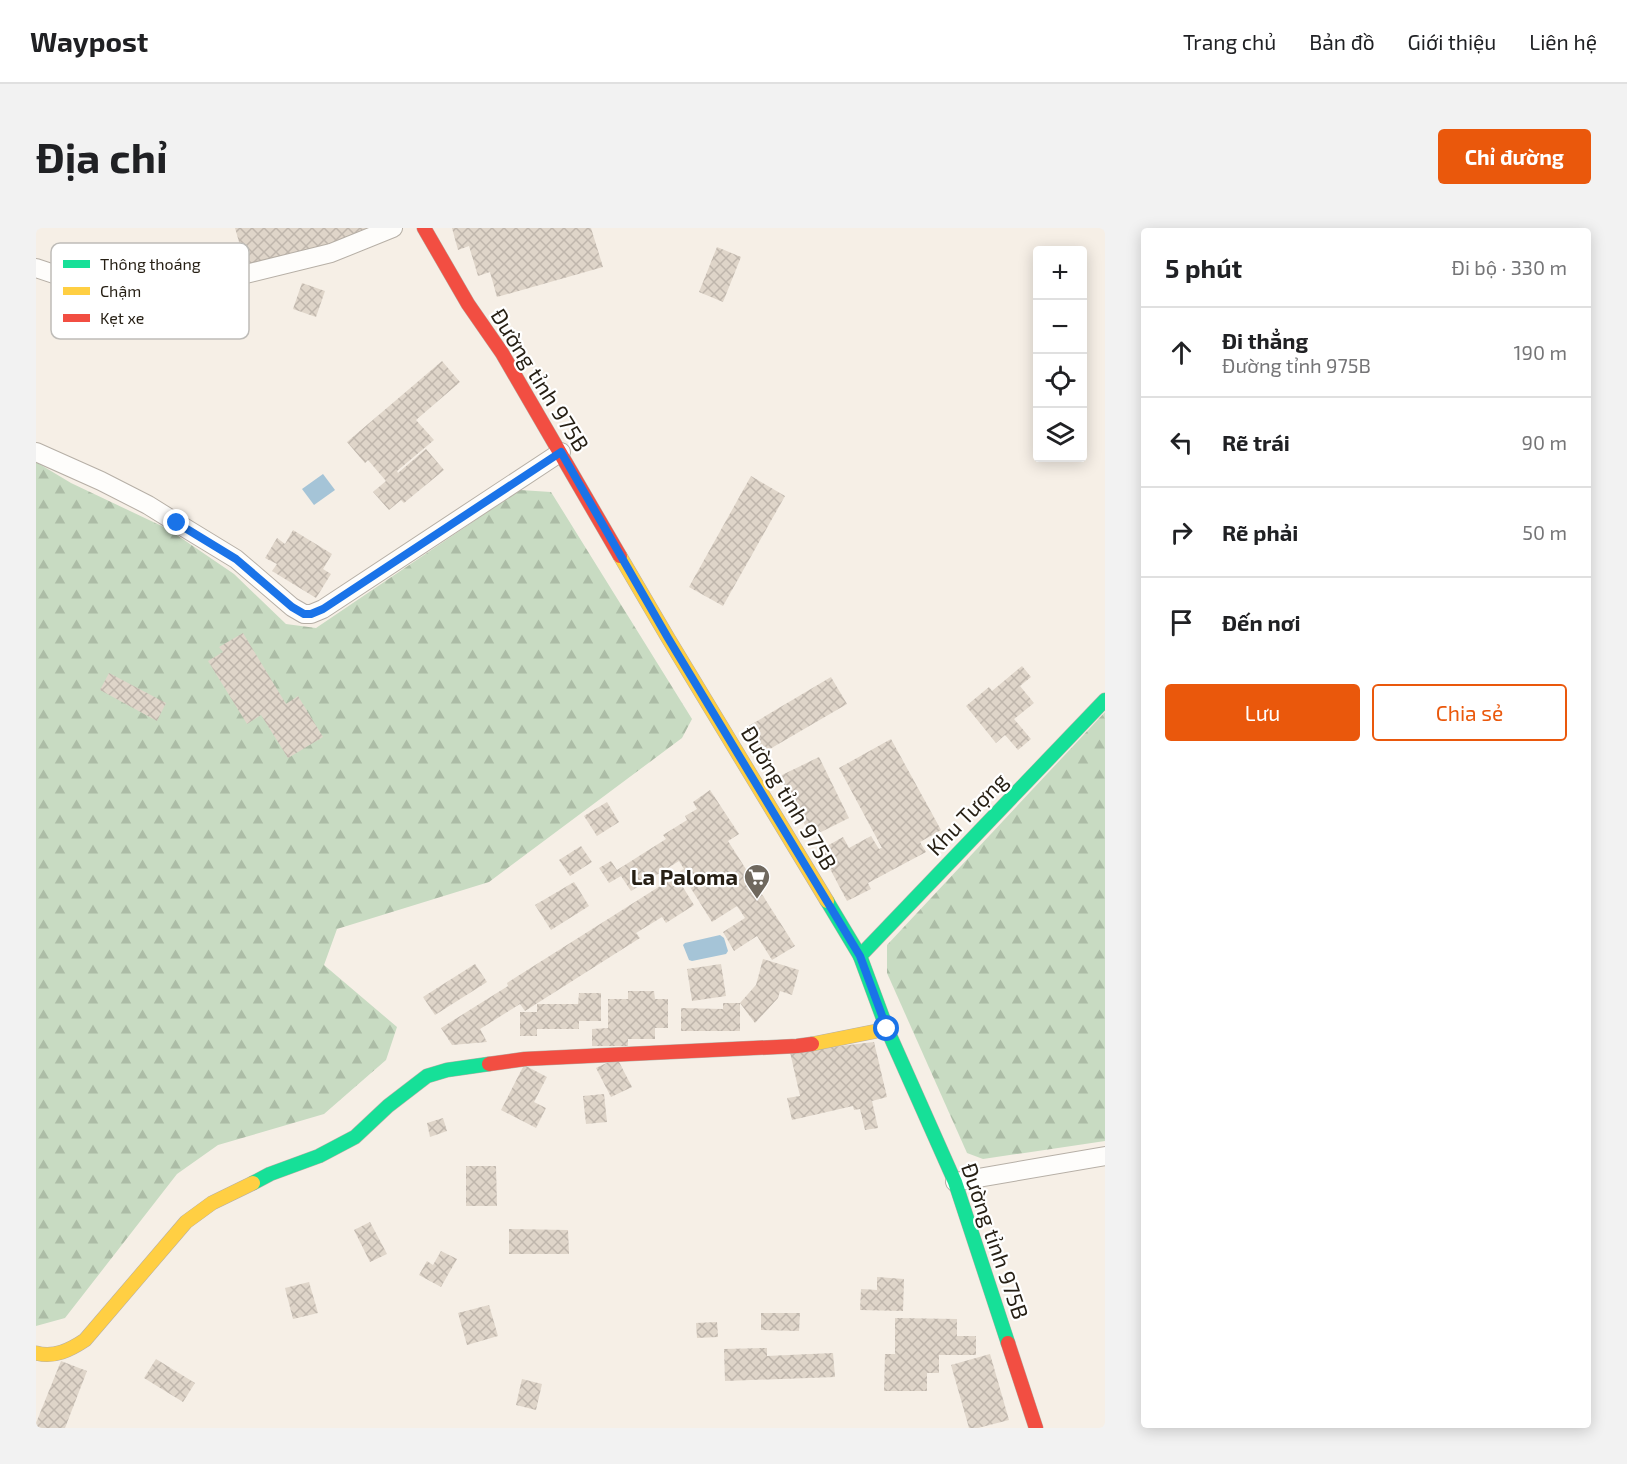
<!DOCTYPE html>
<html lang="vi">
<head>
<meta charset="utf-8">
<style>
	body { margin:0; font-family:"Exo 2",sans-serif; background:#f2f2f2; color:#202124 }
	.controls { position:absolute; right:18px; top:18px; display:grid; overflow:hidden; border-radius:6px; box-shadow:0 3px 15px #0003 }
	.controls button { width:54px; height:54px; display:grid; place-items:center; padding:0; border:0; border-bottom:2px solid #e0e0e0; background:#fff; color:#202124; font:30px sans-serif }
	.stop { position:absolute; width:18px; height:18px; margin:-14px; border:4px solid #1a73e8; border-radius:50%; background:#fff }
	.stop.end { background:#1a73e8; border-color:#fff; box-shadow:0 2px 6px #0008 }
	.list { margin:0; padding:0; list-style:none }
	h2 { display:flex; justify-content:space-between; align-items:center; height:78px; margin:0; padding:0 24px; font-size:26px }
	h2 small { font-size:20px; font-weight:400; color:#757577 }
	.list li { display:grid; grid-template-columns:39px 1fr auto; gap:18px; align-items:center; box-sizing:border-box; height:90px; padding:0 24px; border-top:2px solid #e0e0e0 }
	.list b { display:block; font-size:22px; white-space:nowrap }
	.list p { margin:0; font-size:20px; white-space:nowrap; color:#757577 }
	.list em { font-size:20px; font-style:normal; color:#757577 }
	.actions { display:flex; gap:12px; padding:18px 24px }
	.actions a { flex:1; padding:14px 0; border:2px solid #ea580c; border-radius:6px; text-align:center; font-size:21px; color:#ea580c }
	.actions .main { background:#ea580c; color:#fff }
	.icon { flex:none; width:33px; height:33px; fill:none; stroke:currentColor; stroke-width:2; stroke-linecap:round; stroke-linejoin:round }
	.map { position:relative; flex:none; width:1069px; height:1200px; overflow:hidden; border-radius:6px }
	header { display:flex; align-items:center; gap:36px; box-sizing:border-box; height:84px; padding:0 30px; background:#fff; border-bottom:2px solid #e0e0e0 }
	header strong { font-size:28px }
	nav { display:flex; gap:33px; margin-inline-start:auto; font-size:21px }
	.intro { display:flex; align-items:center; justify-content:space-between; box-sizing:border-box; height:144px; padding:0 36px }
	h1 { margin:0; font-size:42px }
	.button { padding:15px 27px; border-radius:6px; background:#ea580c; color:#fff; font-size:21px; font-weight:700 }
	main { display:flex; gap:36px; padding:0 36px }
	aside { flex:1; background:#fff; border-radius:6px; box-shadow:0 3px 15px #0003 }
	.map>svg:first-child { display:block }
	.forest { fill:url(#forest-firs) }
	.water { fill:#a5c4d7 }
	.building { fill:url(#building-cross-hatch) }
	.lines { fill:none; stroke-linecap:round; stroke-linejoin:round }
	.street-casing { stroke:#b6afa6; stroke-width:20 }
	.fast-casing { stroke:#b6afa6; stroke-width:15 }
	.slow-casing { stroke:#b6afa6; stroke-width:15 }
	.jam-casing { stroke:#b6afa6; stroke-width:15 }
	.street { stroke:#fefdfb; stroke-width:18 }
	.fast { stroke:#16e098; stroke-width:14 }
	.slow { stroke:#ffcf43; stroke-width:14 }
	.jam { stroke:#f24e42; stroke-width:14 }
	.route { stroke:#1a73e8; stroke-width:8 }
	.labels { text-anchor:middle; stroke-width:4.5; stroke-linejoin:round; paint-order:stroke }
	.street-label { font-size:22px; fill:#261f14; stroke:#fff }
	.poi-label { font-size:22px; font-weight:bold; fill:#261f14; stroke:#fff; text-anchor:end }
	.key { fill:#fff; stroke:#bebcb8; stroke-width:1.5 }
	.key-label { font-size:16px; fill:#261f14 }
</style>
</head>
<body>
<header>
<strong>Waypost</strong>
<nav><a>Trang chủ</a><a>Bản đồ</a><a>Giới thiệu</a><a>Liên hệ</a></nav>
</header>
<div class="intro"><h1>Địa chỉ</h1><a class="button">Chỉ đường</a></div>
<main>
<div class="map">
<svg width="1069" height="1200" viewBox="0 0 1069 1200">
	<defs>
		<pattern id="forest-firs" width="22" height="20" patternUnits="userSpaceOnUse" patternTransform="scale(1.5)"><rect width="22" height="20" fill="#c8dbc2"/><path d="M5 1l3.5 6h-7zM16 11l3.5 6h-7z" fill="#acbca6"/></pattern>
		<pattern id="building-cross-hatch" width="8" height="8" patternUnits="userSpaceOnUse" patternTransform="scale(1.5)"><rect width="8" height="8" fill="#dfd5c9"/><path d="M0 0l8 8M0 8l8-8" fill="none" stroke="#bfb6ac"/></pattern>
	</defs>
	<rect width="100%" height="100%" fill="#f6efe6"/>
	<!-- forest -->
	<g class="forest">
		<polygon points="0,234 35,255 132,301 198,346 250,396 280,400 484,262 515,264 656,491 646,510 453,654 301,701 288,737 361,799 350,832 288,886 182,917 141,946 29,1090 0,1098"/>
		<polygon points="1069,484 1069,913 947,931 931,925 851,745 851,717"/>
	</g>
	<!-- water -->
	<g class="water">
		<polygon points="287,246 299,262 278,277 266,261"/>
		<polygon points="684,707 688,710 692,723 690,726 656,733 653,732 647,717 649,715"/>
	</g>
	<!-- building -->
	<g class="building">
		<polygon points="199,0 336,0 337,4 210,38"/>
		<polygon points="416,0 555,0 567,39 461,69 454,44 442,48 433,18 422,22"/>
		<polygon points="681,19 705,29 687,74 663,64"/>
		<polygon points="266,55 289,63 280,89 257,81"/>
		<polygon points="406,133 424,154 380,192 398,212 361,243 362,245 390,221 408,242 368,275 365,272 353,282 337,264 350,253 332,232 329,235 311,214"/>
		<polygon points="715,248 749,268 687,378 653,359"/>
		<polygon points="257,302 296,326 287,341 295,346 280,370 236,343 241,336 229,330 241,310 249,316"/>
		<polygon points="207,405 250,476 262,468 287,509 252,530 225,487 211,496 172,433 187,424 183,419"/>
		<polygon points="986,438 995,449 984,458 998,475 978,491 995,511 982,522 969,507 960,515 930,478 953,459 956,463"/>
		<polygon points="73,445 130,475 121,493 64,462"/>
		<polygon points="795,449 811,476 727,525 711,499"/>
		<polygon points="855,511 905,602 884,614 890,624 832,655 835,661 811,673 784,622 807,609 813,620 835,608 843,621 846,620 803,540"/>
		<polygon points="783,529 813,590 775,609 744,548"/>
		<polygon points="674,562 703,606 692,613 759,718 736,732 721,708 698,723 687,704 709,690 701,678 676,694 644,643 648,641 643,633 595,663 585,648 573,655 563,640 575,633 581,642 630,611 627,607 651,592 649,588 661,581 657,574"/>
		<polygon points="571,574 583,594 561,608 548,588"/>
		<polygon points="545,618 556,634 534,648 523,632"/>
		<polygon points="640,648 658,677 630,695 626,689 600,705 604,710 489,783 484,776 444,801 451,814 416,817 405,800 472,758 471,755"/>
		<polygon points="538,654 553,678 515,702 499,677"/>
		<polygon points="727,731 763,742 756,767 744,763 742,770 719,795 704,775 720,757"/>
		<polygon points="439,736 451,754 399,787 387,769"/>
		<polygon points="685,736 690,768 656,773 651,741"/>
		<polygon points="592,763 618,763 619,771 632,771 632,800 619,800 619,811 592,811 592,818 556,818 556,801 572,800 572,771 592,771"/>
		<polygon points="543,765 565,765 565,793 543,793 543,801 501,801 501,808 484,808 484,784 501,784 501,776 542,776"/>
		<polygon points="687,775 704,775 704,803 645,803 645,780 687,781"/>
		<polygon points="838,814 851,869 836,873 842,900 829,902 824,881 818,882 817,878 756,892 751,870 764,868 754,824"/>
		<polygon points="581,830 596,859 575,869 560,840"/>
		<polygon points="488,837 511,849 498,874 510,880 500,900 465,882"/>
		<polygon points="568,866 571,894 550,896 547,868"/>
		<polygon points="407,890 411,903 394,909 391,895"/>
		<polygon points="430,938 460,938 461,978 430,978"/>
		<polygon points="334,994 351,1026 334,1034 318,1002"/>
		<polygon points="473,1001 532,1002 533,1026 473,1026"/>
		<polygon points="405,1023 421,1031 405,1059 383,1047 391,1033 397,1037"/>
		<polygon points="841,1049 868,1051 867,1083 824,1082 825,1061 841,1062"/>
		<polygon points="273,1054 282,1085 257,1091 249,1060"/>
		<polygon points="453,1077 462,1108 431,1117 422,1085"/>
		<polygon points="725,1085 764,1085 763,1103 725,1102"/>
		<polygon points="859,1090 921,1091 921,1108 940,1108 940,1127 903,1127 903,1145 891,1145 891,1163 848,1163 849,1126 859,1126"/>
		<polygon points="681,1094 682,1109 661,1110 660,1095"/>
		<polygon points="731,1120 731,1128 797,1125 799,1149 689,1153 688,1121"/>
		<polygon points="954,1126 973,1192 942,1200 933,1200 915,1137"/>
		<polygon points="120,1131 159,1155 147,1174 108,1150"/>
		<polygon points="25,1133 51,1143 29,1200 0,1200 0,1195"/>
		<polygon points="486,1151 506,1156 500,1182 480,1177"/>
	</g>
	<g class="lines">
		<!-- street casing -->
		<g class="street-casing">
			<g id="street">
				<polyline points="0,40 51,57 83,66 128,66 295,25 357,0"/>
				<polyline points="0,224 65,253 112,277 141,295 200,331 256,379 268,386 275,386 287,381 525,224"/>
				<polyline points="919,954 1069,928"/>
			</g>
		</g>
		<!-- fast casing -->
		<g class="fast-casing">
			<g id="fast">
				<polyline points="791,673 824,728 851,801 919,954 972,1115"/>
				<polyline points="824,728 1069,472"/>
				<polyline points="217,955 234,946 283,928 319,909 352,878 391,848 411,842 453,836"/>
			</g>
		</g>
		<!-- slow casing -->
		<g class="slow-casing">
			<g id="slow">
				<polyline points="584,328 632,410 791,673"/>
				<polyline points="776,816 851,801"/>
				<path d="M0 1125C18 1130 34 1122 49 1112L150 994 176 975 217 955"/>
			</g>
		</g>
		<!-- jam casing -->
		<g class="jam-casing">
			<g id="jam">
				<polyline points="388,0 432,76 466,125 584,328"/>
				<polyline points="453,836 489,831 761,818 776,816"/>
				<polyline points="972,1115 1000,1200"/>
			</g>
		</g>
		<!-- street -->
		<use href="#street" class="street"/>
		<!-- fast -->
		<use href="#fast" class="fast"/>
		<!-- slow -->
		<use href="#slow" class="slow"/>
		<!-- jam -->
		<use href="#jam" class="jam"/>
	</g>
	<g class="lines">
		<!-- route -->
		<polyline class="route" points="141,295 200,331 256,379 268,386 275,386 287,381 525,224 632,410 824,728 851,801"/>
	</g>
	<!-- icons -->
	<defs>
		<g id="supermarket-pin" transform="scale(1.35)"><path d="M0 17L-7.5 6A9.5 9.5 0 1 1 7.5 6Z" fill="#6f685e" stroke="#fff"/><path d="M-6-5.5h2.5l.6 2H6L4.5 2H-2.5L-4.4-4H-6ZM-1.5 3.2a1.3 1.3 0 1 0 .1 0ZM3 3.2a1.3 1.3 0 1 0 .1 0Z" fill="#fff"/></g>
	</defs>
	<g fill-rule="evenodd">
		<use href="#supermarket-pin" x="721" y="649"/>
	</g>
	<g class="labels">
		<!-- street labels -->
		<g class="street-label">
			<text transform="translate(504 152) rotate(58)" y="8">Đường tỉnh 975B</text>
			<text transform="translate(753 570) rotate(59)" y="8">Đường tỉnh 975B</text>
			<text transform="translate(931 586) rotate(-46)" y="8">Khu Tượng</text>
			<text transform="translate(959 1013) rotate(71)" y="8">Đường tỉnh 975B</text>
		</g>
		<!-- poi labels -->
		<g class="poi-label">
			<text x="702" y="657">La Paloma</text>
		</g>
	</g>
	<!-- legend -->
	<rect x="15" y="15" width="198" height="96" rx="9" class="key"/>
	<rect x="27" y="32" width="27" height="8" fill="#16e098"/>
	<rect x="27" y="59" width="27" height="8" fill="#ffcf43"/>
	<rect x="27" y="86" width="27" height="8" fill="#f24e42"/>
	<g class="key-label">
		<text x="64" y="42">Thông thoáng</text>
		<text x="64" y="69">Chậm</text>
		<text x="64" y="96">Kẹt xe</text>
	</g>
</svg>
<div class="controls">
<button>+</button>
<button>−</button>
<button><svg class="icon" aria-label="locate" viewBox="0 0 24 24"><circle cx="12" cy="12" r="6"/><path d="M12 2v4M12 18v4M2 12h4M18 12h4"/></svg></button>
<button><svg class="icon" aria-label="layers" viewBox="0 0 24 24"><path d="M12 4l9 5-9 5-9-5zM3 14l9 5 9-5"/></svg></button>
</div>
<div class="stop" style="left:851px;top:801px"></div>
<div class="stop end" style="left:141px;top:295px"></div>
</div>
<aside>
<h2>5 phút<small>Đi bộ · 330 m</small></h2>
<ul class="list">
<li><svg class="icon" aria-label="ahead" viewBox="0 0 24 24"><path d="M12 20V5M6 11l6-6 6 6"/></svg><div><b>Đi thẳng</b><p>Đường tỉnh 975B</p></div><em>190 m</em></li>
<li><svg class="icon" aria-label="left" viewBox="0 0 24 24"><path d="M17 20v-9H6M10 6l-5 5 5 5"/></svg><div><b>Rẽ trái</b></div><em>90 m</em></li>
<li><svg class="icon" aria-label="right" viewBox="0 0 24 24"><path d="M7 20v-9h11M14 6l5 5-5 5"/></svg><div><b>Rẽ phải</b></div><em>50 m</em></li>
<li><svg class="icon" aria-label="arrive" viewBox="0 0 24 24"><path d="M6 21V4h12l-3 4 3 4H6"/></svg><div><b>Đến nơi</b></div></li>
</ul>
<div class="actions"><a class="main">Lưu</a><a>Chia sẻ</a></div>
</aside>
</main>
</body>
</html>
